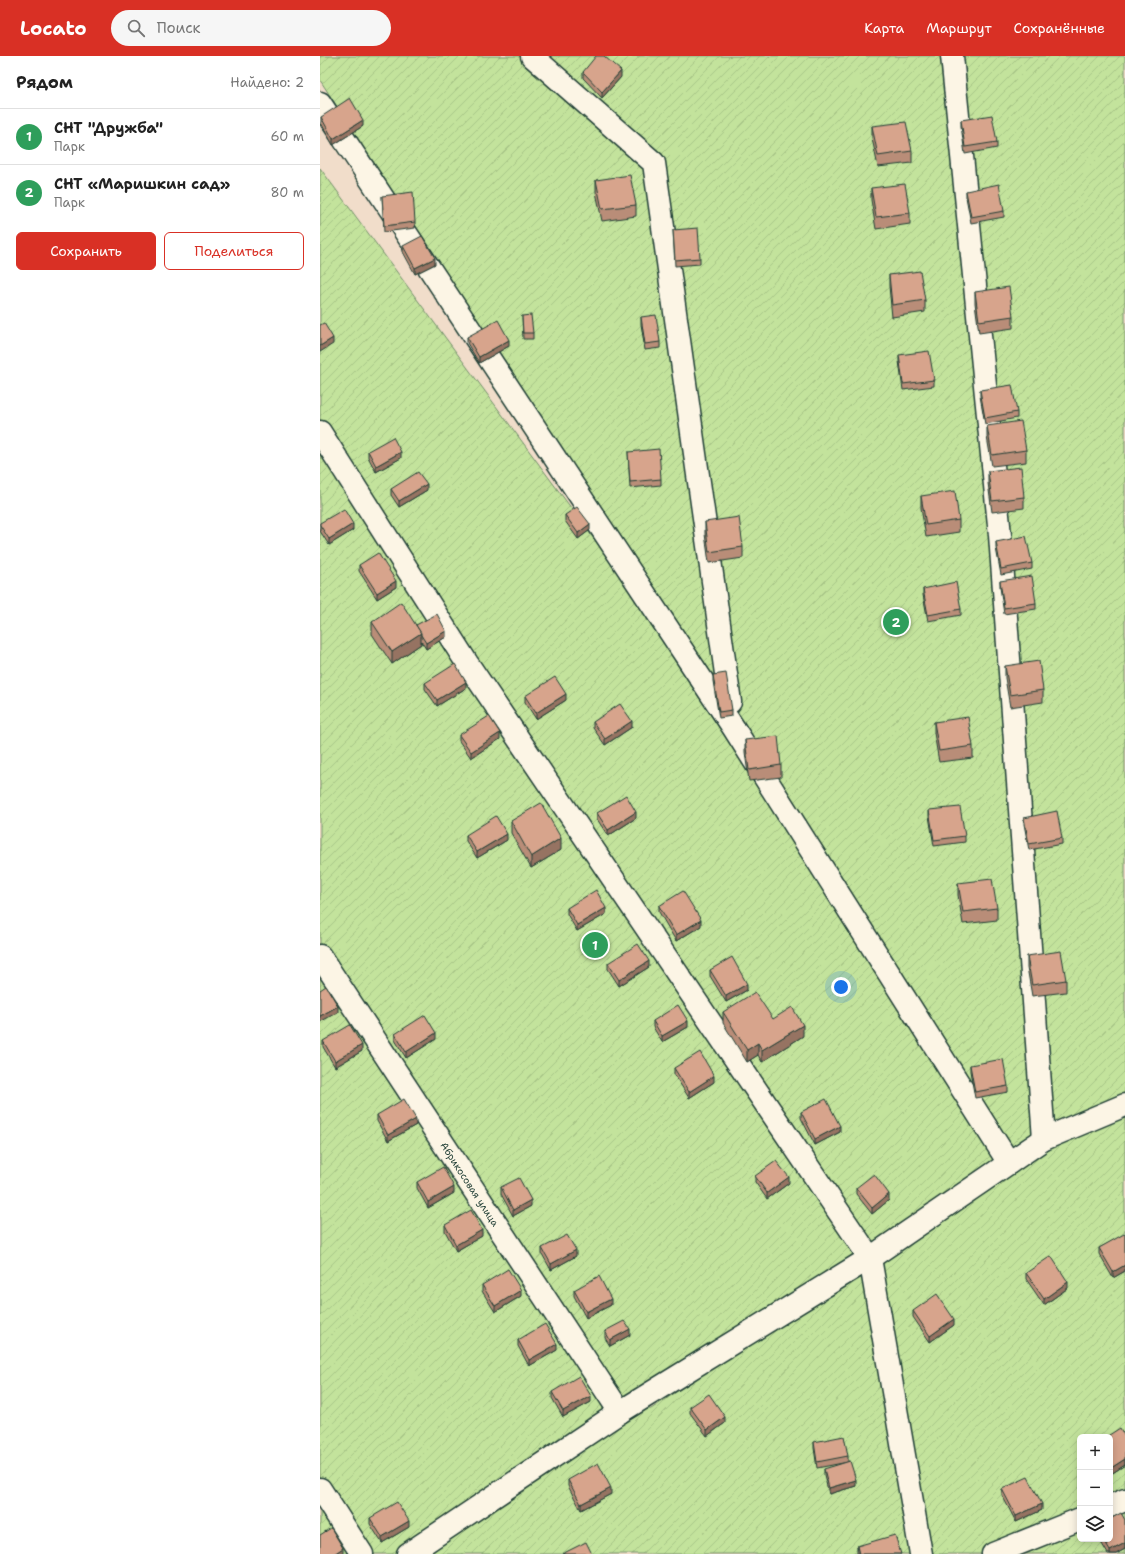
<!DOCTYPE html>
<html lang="ru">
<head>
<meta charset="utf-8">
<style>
	body { margin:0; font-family:"Shantell Sans",sans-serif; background:#f6f6f6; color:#222 }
	.controls { position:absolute; right:12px; bottom:12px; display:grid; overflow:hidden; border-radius:6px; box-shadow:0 2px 10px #0003 }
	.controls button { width:36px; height:36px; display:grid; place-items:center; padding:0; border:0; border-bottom:1px solid #e0e0e0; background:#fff; color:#222; font:20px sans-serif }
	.you { position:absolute; left:521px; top:931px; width:14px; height:14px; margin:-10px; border:3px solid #fff; border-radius:50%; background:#1a73e8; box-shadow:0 0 0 6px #1a73e833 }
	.badge { display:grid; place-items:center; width:26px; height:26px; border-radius:50%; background:#d93025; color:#fff; font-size:13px; font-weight:700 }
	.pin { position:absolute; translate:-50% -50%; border:2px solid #fff; box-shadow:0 1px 4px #0006 }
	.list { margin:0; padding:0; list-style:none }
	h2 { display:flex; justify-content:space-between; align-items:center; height:52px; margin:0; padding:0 16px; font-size:17px }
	h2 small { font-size:13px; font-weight:400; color:#767676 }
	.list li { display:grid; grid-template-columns:26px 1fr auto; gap:12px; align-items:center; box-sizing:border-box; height:56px; padding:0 16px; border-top:1px solid #e0e0e0 }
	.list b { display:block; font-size:15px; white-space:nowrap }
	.list p { margin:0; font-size:13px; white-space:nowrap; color:#767676 }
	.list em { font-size:13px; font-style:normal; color:#767676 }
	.actions { display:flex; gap:8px; padding:12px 16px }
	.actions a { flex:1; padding:9px 0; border:1px solid #d93025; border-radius:6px; text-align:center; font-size:14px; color:#d93025 }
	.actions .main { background:#d93025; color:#fff }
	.icon { flex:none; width:22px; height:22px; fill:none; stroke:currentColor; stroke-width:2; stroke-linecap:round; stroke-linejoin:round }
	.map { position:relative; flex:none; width:805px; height:1498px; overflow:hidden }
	header { display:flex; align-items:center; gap:24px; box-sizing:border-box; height:56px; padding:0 20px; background:#d93025; color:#fff }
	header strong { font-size:19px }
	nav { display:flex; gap:22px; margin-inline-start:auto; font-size:14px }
	.search { width:280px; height:36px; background:#f6f6f6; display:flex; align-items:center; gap:10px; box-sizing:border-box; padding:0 14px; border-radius:22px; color:#767676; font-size:15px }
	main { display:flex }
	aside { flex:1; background:#fff }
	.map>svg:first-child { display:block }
	.garden { fill:url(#garden-furrows); stroke:#719068; fill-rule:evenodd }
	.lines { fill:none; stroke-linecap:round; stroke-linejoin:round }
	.minor-casing { stroke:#1f3d34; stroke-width:25 }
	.minor { stroke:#fcf5e5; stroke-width:22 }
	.wall { fill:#b98d78; stroke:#1f3d34 }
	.shaded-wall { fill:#967362; stroke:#1f3d34 }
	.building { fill:#d7a48c; stroke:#1f3d34 }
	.labels { text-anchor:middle; stroke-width:3; stroke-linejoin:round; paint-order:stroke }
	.street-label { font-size:10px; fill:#1f3d34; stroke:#fcf5e5 }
</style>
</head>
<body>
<header>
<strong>Locato</strong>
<div class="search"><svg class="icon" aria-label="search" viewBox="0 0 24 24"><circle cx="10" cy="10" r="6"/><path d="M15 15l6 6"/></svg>Поиск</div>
<nav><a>Карта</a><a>Маршрут</a><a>Сохранённые</a></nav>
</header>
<main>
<aside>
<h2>Рядом<small>Найдено: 2</small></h2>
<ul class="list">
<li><span class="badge" style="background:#2e9e5b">1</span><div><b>СНТ &quot;Дружба&quot;</b><p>Парк</p></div><em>60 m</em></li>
<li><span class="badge" style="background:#2e9e5b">2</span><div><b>СНТ «Маришкин сад»</b><p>Парк</p></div><em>80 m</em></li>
</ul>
<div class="actions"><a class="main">Сохранить</a><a>Поделиться</a></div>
</aside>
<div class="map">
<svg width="805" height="1498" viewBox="0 0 805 1498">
	<defs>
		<pattern id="garden-furrows" width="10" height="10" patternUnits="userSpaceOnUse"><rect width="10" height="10" fill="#c3e39c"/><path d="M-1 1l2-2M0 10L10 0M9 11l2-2" fill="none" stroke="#a7c487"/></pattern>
	</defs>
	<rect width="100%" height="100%" fill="#f1ddca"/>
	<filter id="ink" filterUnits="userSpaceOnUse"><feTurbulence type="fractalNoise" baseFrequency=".025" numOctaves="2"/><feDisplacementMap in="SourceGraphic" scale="8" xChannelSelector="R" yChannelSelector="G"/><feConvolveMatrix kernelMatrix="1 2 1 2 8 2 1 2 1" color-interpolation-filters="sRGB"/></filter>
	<g filter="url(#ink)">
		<!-- garden -->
		<path class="garden" d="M0 0H805V1498H0V112L413 671 689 1107 302 1356 331 1353 694 1108 0 24ZM760 1381H790V1483H760Z"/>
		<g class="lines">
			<!-- minor casing -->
			<g class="minor-casing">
				<g id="minor">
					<polyline points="212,0 334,107 410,646"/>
					<polyline points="632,0 680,479 724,1083"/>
					<polyline points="0,47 413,671 689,1107"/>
					<polyline points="0,376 147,607 550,1202 601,1498"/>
					<polyline points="0,900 300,1356"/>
					<polyline points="0,1433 42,1498"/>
					<polyline points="790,1450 805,1444"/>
					<polyline points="88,1498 300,1356 550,1202 724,1083 805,1049"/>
					<polyline points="673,1498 760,1463"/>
				</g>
			</g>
			<!-- minor -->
			<use href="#minor" class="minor"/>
		</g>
		<!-- wall -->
		<g class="wall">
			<polygon points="263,16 301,21 282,42 263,22"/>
			<polygon points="1,61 43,70 13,89 1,67"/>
			<polygon points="641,64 677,86 677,92 645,98 641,70"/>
			<polygon points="552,70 592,95 592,107 558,111 552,82"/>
			<polygon points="276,124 316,149 316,160 282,165 276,136"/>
			<polygon points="551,132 590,157 590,168 556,173 551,144"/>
			<polygon points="646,135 684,155 684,161 651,167 646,141"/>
			<polygon points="62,140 95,166 95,172 64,176"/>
			<polygon points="353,174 380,202 380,208 355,210"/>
			<polygon points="83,190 115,208 95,218 83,196"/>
			<polygon points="569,219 605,244 605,256 572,261 569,230"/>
			<polygon points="655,236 693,260 693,272 659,277 655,247"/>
			<polygon points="202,260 213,277 213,283 203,283"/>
			<polygon points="321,261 340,286 340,292 325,294 321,268"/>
			<polygon points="147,281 189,290 159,307 147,287"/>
			<polygon points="579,299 614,324 614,330 583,334 579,305"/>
			<polygon points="660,334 697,356 697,362 665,368 660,340"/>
			<polygon points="667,370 706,394 706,406 672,410 667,381"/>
			<polygon points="48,395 81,402 56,416 48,401"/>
			<polygon points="308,396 341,423 341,429 310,432"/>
			<polygon points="668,415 704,441 704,452 672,456 668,427"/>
			<polygon points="71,433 107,434 79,451 71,439"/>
			<polygon points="601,440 639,464 639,476 606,481 601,452"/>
			<polygon points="245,459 270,474 258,483 245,465"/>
			<polygon points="385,466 423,491 423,502 389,507 385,478"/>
			<polygon points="0,467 33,474 9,489 0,475"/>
			<polygon points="676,486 712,507 712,513 681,519 676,492"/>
			<polygon points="39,509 76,531 57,543 39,515"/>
			<polygon points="680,525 716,547 716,553 684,558 680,531"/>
			<polygon points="603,533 641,553 641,559 608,565 603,539"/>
			<polygon points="52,566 96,569 126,581 106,593 101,585 101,588 72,608 52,578"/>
			<polygon points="685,610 723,634 723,646 690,651 685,622"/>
			<polygon points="393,619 412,654 412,660 399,662 393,625"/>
			<polygon points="105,627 146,632 117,650 105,633"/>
			<polygon points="205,640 246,644 216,663 205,646"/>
			<polygon points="273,666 312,671 285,689 273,672"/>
			<polygon points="614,666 653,690 653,702 619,706 614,677"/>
			<polygon points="139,679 180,683 151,702 139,685"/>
			<polygon points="425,684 461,709 461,721 429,725 425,696"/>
			<polygon points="609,754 645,780 645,786 614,790 609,760"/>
			<polygon points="277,757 316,762 288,780 277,763"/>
			<polygon points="704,762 742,782 742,788 709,794 704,768"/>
			<polygon points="191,765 241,794 211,812 191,777"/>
			<polygon points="146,779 187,784 157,802 146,785"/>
			<polygon points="638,827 677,852 677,864 643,868 638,839"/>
			<polygon points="339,850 381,870 356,885 339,856"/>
			<polygon points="247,852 286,858 257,875 247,858"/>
			<polygon points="707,900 746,924 746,936 712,940 707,911"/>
			<polygon points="288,907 329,911 299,930 288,913"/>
			<polygon points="390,914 427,934 406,946 390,920"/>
			<polygon points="403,956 453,963 483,980 442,1006 438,999 427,1006 403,967"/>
			<polygon points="333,965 368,971 342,986 333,971"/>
			<polygon points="75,978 116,983 86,1002 75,984"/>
			<polygon points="3,985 42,995 15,1011 3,991"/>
			<polygon points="650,1009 688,1030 688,1036 655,1042 650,1015"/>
			<polygon points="354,1012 394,1026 369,1042 354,1018"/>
			<polygon points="481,1056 520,1076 495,1089 481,1062"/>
			<polygon points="57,1059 96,1069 68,1085 57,1065"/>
			<polygon points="435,1120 469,1127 447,1143 435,1126"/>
			<polygon points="97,1126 134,1137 108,1152 97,1132"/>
			<polygon points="181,1131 211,1150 193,1160 181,1138"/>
			<polygon points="536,1132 569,1144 552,1158 536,1138"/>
			<polygon points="125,1169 162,1180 136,1195 125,1175"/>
			<polygon points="805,1179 805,1215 793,1222 779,1198 779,1192"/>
			<polygon points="222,1192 256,1200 231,1214 222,1198"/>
			<polygon points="706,1217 748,1232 724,1249 706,1223"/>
			<polygon points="162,1229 201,1240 175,1256 162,1235"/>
			<polygon points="254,1234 291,1249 266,1262 254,1240"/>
			<polygon points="593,1255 634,1269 610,1286 593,1261"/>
			<polygon points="285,1275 310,1279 290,1290 285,1282"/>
			<polygon points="198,1284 237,1294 209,1310 198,1290"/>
			<polygon points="232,1336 271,1346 243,1361 232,1342"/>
			<polygon points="370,1351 405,1367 387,1380 370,1357"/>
			<polygon points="790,1381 805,1381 805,1409 791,1418 790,1416"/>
			<polygon points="494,1386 528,1400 528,1406 497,1412 494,1392"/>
			<polygon points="504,1413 536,1430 509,1438 504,1419"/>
			<polygon points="248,1424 291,1438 261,1454 248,1430"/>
			<polygon points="682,1433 722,1454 696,1466 682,1439"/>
			<polygon points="50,1462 89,1471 62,1487 50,1468"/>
			<polygon points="805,1464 805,1493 796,1498 788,1498 779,1483 790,1483"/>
			<polygon points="537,1490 581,1498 537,1498"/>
		</g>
		<!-- shaded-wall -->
		<g class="shaded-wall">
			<polygon points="301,15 301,21 282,42 282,36"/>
			<polygon points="43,64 43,70 13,89 13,83"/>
			<polygon points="115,202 115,208 95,218 95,212"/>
			<polygon points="13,282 13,288 0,296 0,290"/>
			<polygon points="189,284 189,290 159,307 159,301"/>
			<polygon points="81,396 81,402 56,416 56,410"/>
			<polygon points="107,428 107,434 79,451 79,445"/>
			<polygon points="33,468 33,474 9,489 9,483"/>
			<polygon points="270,468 270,474 258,483 258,477"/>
			<polygon points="76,525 76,531 57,543 57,537"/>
			<polygon points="126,575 126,581 106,593 106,587"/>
			<polygon points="101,577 101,588 72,608 72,596"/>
			<polygon points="146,626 146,632 117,650 117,644"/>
			<polygon points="246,638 246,644 216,663 216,657"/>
			<polygon points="312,665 312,671 285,689 285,683"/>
			<polygon points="180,677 180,683 151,702 151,696"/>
			<polygon points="316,756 316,762 288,780 288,774"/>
			<polygon points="187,778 187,784 157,802 157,796"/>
			<polygon points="241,782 241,794 211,812 211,801"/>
			<polygon points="286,852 286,858 257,875 257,869"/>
			<polygon points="381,864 381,870 356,885 356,879"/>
			<polygon points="329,905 329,911 299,930 299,924"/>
			<polygon points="427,928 427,934 406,946 406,940"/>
			<polygon points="18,950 18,956 0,966 0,960"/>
			<polygon points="368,965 368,971 342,986 342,980"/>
			<polygon points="483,969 483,980 442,1006 442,994"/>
			<polygon points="116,977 116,983 86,1002 86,996"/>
			<polygon points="438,987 438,999 427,1006 427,994"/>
			<polygon points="42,989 42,995 15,1011 15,1005"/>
			<polygon points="394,1020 394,1026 369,1042 369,1036"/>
			<polygon points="96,1063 96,1069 68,1085 68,1079"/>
			<polygon points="520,1070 520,1076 495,1089 495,1083"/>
			<polygon points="469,1121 469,1127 447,1143 447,1137"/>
			<polygon points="134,1131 134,1137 108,1152 108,1146"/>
			<polygon points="569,1138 569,1144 552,1158 552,1152"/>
			<polygon points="211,1144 211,1150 193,1160 193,1154"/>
			<polygon points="162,1174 162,1180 136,1195 136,1189"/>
			<polygon points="256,1194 256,1200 231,1214 231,1208"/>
			<polygon points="805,1209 805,1215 793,1222 793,1216"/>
			<polygon points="748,1226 748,1232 724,1249 724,1243"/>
			<polygon points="201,1234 201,1240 175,1256 175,1250"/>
			<polygon points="291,1243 291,1249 266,1262 266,1256"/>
			<polygon points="634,1263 634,1269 610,1286 610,1280"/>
			<polygon points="310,1273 310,1279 290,1290 290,1284"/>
			<polygon points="237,1288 237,1294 209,1310 209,1304"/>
			<polygon points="271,1340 271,1346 243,1361 243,1355"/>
			<polygon points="405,1361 405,1367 387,1380 387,1374"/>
			<polygon points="805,1403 805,1409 791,1418 791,1412"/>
			<polygon points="536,1424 536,1430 509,1438 509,1432"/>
			<polygon points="291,1432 291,1438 261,1454 261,1448"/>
			<polygon points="722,1448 722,1454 696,1466 696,1460"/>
			<polygon points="89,1465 89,1471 62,1487 62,1481"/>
			<polygon points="805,1487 805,1493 796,1498 790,1498 790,1495"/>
			<polygon points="23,1492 23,1498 14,1498"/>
		</g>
		<!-- building -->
		<g class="building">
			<polygon points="276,0 284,0 301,15 282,36 263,16"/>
			<polygon points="30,42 43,64 13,83 1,61"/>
			<polygon points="672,59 677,86 645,91 641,64"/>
			<polygon points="586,66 592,95 558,100 552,70"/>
			<polygon points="310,119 316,149 282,153 276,124"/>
			<polygon points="585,128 590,157 556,161 551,132"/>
			<polygon points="679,128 684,155 651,161 646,135"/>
			<polygon points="93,136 95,166 64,170 62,140"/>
			<polygon points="378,172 380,202 355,204 353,174"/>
			<polygon points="102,180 115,202 95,212 83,190"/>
			<polygon points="600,215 605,244 572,249 569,219"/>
			<polygon points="689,231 693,260 659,265 655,236"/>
			<polygon points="211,259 213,277 203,277 202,260"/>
			<polygon points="336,259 340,286 325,288 321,261"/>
			<polygon points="178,264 189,284 159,301 147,281"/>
			<polygon points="4,267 13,282 0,290 0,269"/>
			<polygon points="609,295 614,324 583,328 579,299"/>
			<polygon points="692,329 697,356 665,362 660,334"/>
			<polygon points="701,365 706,394 672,399 667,370"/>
			<polygon points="73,381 81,396 56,410 48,395"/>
			<polygon points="339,393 341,423 310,426 308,396"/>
			<polygon points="701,411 704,441 672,445 668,415"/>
			<polygon points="98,416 107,428 79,445 71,433"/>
			<polygon points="635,435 639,464 606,469 601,440"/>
			<polygon points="257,451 270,468 258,477 245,459"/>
			<polygon points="24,453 33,468 9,483 0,469 0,467"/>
			<polygon points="419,461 423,491 389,496 385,466"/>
			<polygon points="706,480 712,507 681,513 676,486"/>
			<polygon points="58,497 76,525 57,537 39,509"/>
			<polygon points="712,520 716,547 684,552 680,525"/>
			<polygon points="636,526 641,553 608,559 603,533"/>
			<polygon points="81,546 101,577 72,596 52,566"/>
			<polygon points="117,558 126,575 106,587 101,579 101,577 96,569"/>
			<polygon points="719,605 723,634 690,639 685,610"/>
			<polygon points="135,608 146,626 117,644 105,627"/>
			<polygon points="406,617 412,654 399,656 393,619"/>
			<polygon points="235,621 246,638 216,657 205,640"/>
			<polygon points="300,648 312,665 285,683 273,666"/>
			<polygon points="169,660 180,677 151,696 139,679"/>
			<polygon points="648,661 653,690 619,695 614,666"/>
			<polygon points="458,680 461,709 429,714 425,684"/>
			<polygon points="306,739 316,756 288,774 277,757"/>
			<polygon points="221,747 241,782 211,801 191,765"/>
			<polygon points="640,751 645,780 614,784 609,754"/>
			<polygon points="737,755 742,782 709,788 704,762"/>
			<polygon points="176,760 187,778 157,796 146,779"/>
			<polygon points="672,823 677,852 643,856 638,827"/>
			<polygon points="276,834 286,852 257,869 247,852"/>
			<polygon points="363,835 381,864 356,879 339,850"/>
			<polygon points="318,888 329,905 299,924 288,907"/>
			<polygon points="741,895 746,924 712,929 707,900"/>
			<polygon points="412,901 427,928 406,940 390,914"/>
			<polygon points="6,930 18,950 0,960 0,934"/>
			<polygon points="435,936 453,963 472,951 483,969 442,994 438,987 427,994 403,956"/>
			<polygon points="358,949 368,965 342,980 333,965"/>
			<polygon points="105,959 116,977 86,996 75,978"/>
			<polygon points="30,969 42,989 15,1005 3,985"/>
			<polygon points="380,996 394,1020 369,1036 354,1012"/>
			<polygon points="683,1003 688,1030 655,1036 650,1009"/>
			<polygon points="84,1043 96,1063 68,1079 57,1059"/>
			<polygon points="506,1043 520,1070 495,1083 481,1056"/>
			<polygon points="456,1105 469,1121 447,1137 435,1120"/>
			<polygon points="123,1111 134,1131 108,1146 97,1126"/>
			<polygon points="554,1118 569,1138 552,1152 536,1132"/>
			<polygon points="199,1122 211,1144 193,1154 181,1131"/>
			<polygon points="151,1154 162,1174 136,1189 125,1169"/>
			<polygon points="804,1178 805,1179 805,1209 793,1216 779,1192"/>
			<polygon points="247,1179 256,1194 231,1208 222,1192"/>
			<polygon points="731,1200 748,1226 724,1243 706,1217"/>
			<polygon points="188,1213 201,1234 175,1250 162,1229"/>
			<polygon points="279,1220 291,1243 266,1256 254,1234"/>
			<polygon points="617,1238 634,1263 610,1280 593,1255"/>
			<polygon points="304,1265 310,1273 290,1284 285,1275"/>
			<polygon points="225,1268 237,1288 209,1304 198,1284"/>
			<polygon points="259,1320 271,1340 243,1355 232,1336"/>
			<polygon points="389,1338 405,1361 387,1374 370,1351"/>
			<polygon points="800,1372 805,1381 805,1403 791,1412 790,1410 790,1381 786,1381"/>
			<polygon points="524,1380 528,1400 497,1406 494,1386"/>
			<polygon points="530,1405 536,1424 509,1432 504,1413"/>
			<polygon points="278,1407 291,1432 261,1448 248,1424"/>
			<polygon points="708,1421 722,1448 696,1460 682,1433"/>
			<polygon points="77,1446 89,1465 62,1481 50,1462"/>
			<polygon points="801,1457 805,1464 805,1487 790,1495 783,1483 790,1483 790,1463"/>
			<polygon points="11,1472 23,1492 14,1498 0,1498 0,1479"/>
			<polygon points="575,1479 581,1498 539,1498 537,1490"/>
			<polygon points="266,1486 272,1498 242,1498"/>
		</g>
	</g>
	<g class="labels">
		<!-- street labels -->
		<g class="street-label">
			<text transform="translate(150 1128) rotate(57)" y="4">Абрикосовая улица</text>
		</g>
	</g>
</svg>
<div class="controls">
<button>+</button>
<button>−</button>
<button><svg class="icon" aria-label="layers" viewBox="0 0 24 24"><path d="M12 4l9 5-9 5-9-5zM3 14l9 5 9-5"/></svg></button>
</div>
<div class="you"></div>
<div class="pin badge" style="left:275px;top:889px;background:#2e9e5b">1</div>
<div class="pin badge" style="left:576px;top:566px;background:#2e9e5b">2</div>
</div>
</main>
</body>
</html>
